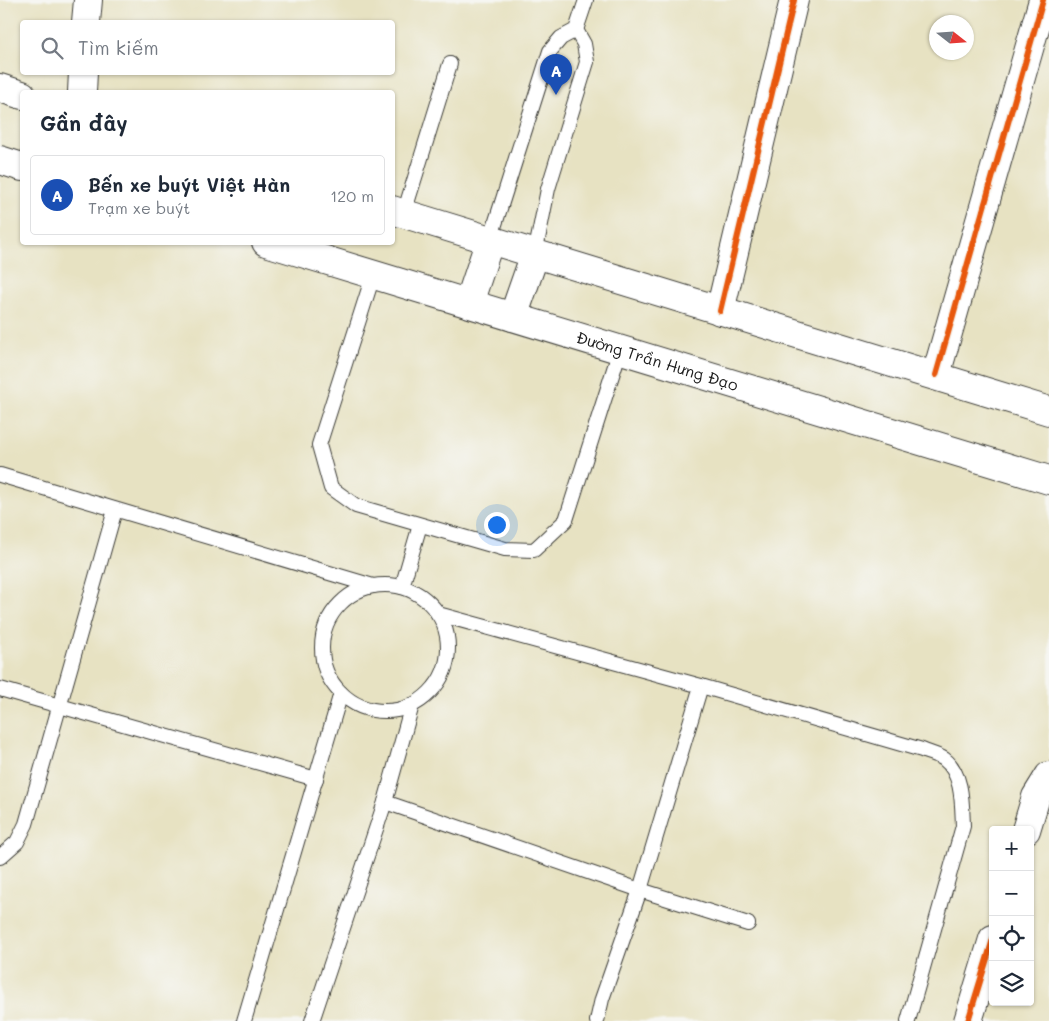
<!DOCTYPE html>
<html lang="vi">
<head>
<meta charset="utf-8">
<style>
	body { margin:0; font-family:Mali,sans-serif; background:#f2f2f3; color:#1f2937 }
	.controls { position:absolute; right:15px; bottom:15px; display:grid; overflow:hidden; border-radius:5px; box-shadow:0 1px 4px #0004 }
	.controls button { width:45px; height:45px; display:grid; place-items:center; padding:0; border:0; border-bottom:1px solid #e0e1e3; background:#fff; color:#1f2937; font:25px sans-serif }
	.compass { position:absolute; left:929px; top:15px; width:45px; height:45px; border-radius:50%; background:#fff; box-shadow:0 1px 4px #0004; rotate:107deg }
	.you { position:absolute; left:496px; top:524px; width:18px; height:18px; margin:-12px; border:4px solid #fff; border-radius:50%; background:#1a73e8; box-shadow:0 0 0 8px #1a73e833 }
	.badge { display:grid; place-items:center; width:32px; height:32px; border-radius:50%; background:#b5179e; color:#fff; font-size:16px; font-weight:700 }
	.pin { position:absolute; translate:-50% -41px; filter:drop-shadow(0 1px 2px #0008) }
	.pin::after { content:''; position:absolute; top:26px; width:18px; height:15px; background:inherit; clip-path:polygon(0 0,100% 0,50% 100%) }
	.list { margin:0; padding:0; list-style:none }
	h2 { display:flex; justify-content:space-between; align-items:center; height:65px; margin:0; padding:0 20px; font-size:21px }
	h2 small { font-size:16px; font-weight:400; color:#747a83 }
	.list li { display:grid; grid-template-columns:32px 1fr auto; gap:15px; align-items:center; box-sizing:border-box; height:80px; margin:0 10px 10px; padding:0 10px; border:1px solid #e0e1e3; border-radius:5px }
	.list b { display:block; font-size:19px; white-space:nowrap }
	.list p { margin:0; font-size:16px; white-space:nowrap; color:#747a83 }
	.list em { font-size:16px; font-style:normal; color:#747a83 }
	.icon { flex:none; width:28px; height:28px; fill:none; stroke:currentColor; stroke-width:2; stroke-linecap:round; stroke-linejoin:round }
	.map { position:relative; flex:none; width:1049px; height:1021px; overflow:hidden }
	.search { position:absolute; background:#fff; box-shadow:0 1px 4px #0004; left:20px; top:20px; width:375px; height:55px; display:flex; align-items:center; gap:12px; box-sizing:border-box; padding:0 18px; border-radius:5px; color:#747a83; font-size:19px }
	.panel { position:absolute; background:#fff; box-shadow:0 1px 4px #0004; left:20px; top:90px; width:375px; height:155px; border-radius:5px }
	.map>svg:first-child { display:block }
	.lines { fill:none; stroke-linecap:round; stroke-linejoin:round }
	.lane-casing { stroke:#3a3a35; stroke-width:16 }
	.street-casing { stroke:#3a3a35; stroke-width:30 }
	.secondary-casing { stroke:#3a3a35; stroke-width:30 }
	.lane { stroke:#fff; stroke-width:14 }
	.street { stroke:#fff; stroke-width:28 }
	.secondary { stroke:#fff; stroke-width:28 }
	.cycleway-casing { stroke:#f6f6f2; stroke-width:9 }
	.cycleway { stroke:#e8590c; stroke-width:6 }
	.labels { text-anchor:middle; stroke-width:4; stroke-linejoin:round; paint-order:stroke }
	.street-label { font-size:16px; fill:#1c1c1c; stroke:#f6f6f2 }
</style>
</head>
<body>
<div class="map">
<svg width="1049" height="1021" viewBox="0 0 1049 1021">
	<rect width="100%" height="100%" fill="#f6f6f2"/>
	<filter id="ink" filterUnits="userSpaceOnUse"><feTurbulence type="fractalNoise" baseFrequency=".02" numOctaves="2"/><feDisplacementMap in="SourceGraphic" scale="10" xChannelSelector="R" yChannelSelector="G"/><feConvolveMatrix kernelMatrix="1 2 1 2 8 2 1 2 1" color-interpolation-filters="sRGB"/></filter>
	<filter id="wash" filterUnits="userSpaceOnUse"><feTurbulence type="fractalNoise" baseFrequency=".0096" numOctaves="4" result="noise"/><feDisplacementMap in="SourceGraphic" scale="20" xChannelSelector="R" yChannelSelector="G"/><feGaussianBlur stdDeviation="1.12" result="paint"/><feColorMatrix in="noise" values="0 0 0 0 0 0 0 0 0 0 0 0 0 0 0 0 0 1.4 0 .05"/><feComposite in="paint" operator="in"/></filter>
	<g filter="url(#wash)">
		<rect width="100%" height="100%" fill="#e7e2c2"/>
	</g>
	<g filter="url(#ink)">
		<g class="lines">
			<!-- lane casing -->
			<g class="lane-casing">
				<g id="lane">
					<polyline points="404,213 450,64"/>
					<polyline points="490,240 550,51 561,38 576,30 586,0"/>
					<polyline points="535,254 548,189 587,62 584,44 576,30"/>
					<polyline points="373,276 319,445 331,488 356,506 505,549 534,550 566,520 620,350"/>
					<polyline points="0,475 373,586"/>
					<circle cx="385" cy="648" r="63"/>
					<polyline points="402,587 420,525"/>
					<path d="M438 614 701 686 922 750C928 753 938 755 944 759 963 773 962 805 963 826L908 1021"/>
					<polyline points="0,689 316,779"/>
					<polyline points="385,802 640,890 748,924"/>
					<polyline points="0,857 17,842 26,824 115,510"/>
					<polyline points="244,1021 341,693"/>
					<polyline points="312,1021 385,802 412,705"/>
					<polyline points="597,1021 602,999 640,890 701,686"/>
				</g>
			</g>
			<!-- street casing -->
			<g class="street-casing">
				<g id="street">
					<polyline points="86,22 88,0"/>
					<polyline points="82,92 83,72"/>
					<polyline points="720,311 794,0"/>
					<polyline points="936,375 1043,0"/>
					<polyline points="1026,830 1036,797 1049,776"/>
					<polyline points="968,1021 993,939"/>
				</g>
			</g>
			<!-- secondary casing -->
			<g class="secondary-casing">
				<g id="secondary">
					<polyline points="0,88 22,95"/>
					<polyline points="0,160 22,167"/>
					<polyline points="392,210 1049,411"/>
					<path id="s1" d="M266 242 1049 480"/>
					<polyline points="469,303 490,240"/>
					<polyline points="513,317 535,254"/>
				</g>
			</g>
			<!-- lane -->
			<use href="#lane" class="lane"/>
			<!-- street -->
			<use href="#street" class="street"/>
			<!-- secondary -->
			<use href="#secondary" class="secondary"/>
			<!-- cycleway casing -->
			<g class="cycleway-casing">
				<g id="cycleway">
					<polyline points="720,311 794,0"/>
					<polyline points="936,375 1043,0"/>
					<polyline points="968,1021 993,939"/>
				</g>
			</g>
			<!-- cycleway -->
			<use href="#cycleway" class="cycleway"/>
		</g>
	</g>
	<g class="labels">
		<!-- street labels -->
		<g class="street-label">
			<text dy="6" stroke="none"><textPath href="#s1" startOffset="409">Đường Trần Hưng Đạo</textPath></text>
		</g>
	</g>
</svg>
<div class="controls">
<button>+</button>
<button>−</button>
<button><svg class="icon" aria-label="locate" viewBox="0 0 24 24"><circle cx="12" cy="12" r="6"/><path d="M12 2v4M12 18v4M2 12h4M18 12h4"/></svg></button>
<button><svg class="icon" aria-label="layers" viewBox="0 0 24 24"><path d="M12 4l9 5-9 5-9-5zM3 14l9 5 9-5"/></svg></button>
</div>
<svg class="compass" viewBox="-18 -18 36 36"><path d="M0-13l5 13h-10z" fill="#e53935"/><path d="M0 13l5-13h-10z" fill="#747a83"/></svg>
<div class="you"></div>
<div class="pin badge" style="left:556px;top:95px;background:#1a4fb4">A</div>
<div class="search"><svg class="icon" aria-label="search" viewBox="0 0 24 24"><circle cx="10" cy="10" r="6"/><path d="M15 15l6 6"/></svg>Tìm kiếm</div>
<section class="panel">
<h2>Gần đây<small></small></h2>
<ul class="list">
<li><span class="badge" style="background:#1a4fb4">A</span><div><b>Bến xe buýt Việt Hàn</b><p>Trạm xe buýt</p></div><em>120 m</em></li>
</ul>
</section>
</div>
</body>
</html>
